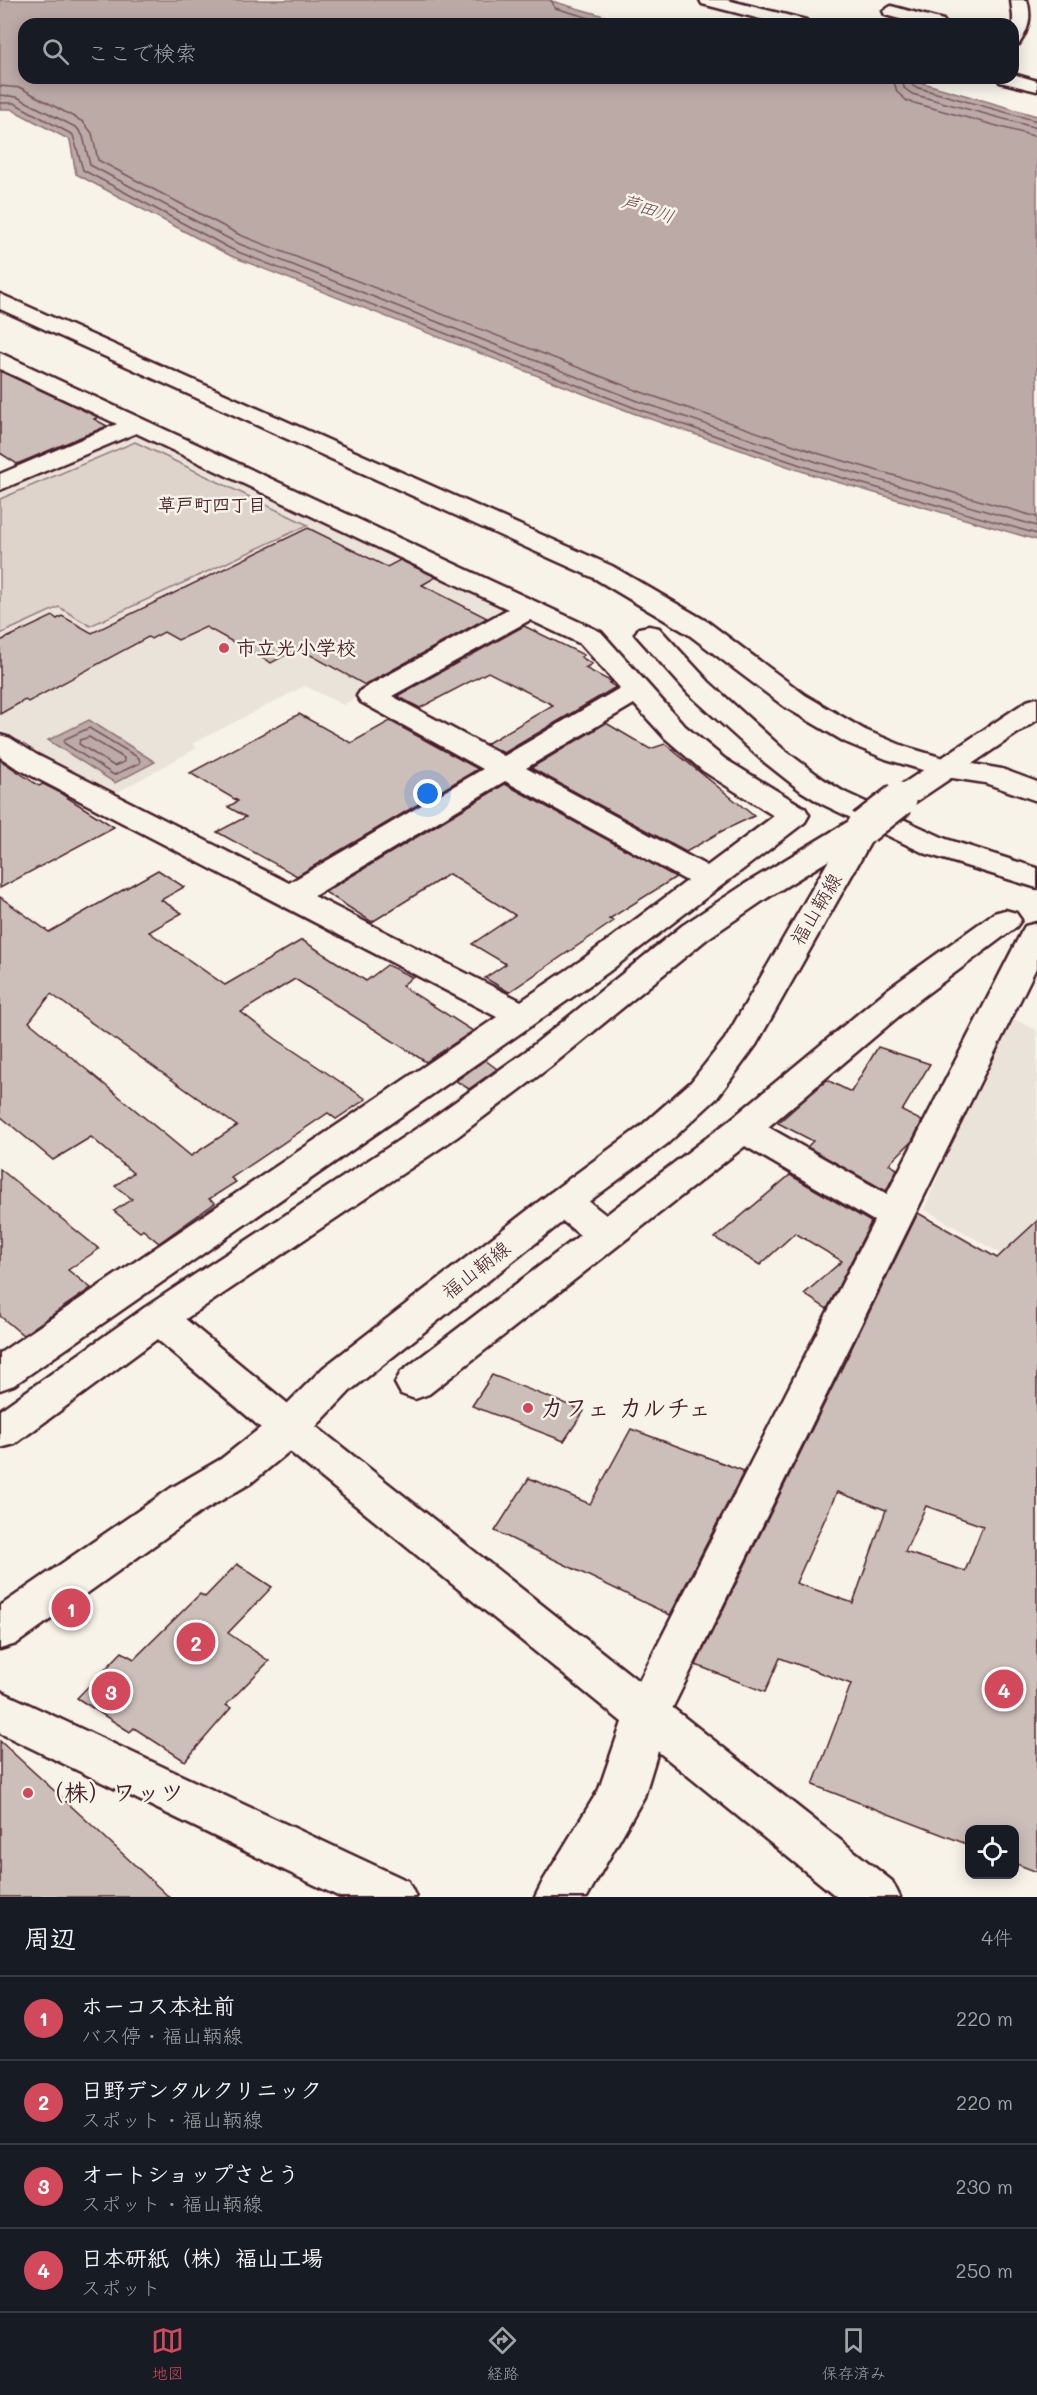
<!DOCTYPE html>
<html lang="ja">
<head>
<meta charset="utf-8">
<style>
	body { margin:0; font-family:Mali,"Klee One",sans-serif; background:#20242c; color:#f1f3f6 }
	.controls { position:absolute; right:18px; bottom:18px; display:grid; overflow:hidden; border-radius:12px; box-shadow:0 3px 15px #0003 }
	.controls button { width:54px; height:54px; display:grid; place-items:center; padding:0; border:0; border-bottom:2px solid #363941; background:#171b24; color:#f1f3f6; font:30px sans-serif }
	.you { position:absolute; left:428px; top:794px; width:21px; height:21px; margin:-15px; border:4px solid #fff; border-radius:50%; background:#1a73e8; box-shadow:0 0 0 9px #1a73e833 }
	.badge { display:grid; place-items:center; width:39px; height:39px; border-radius:50%; background:#d1495b; color:#fff; font-size:20px; font-weight:700 }
	.pin { position:absolute; translate:-50% -50%; border:3px solid #fff; box-shadow:0 2px 6px #0006 }
	.list { margin:0; padding:0; list-style:none }
	h2 { display:flex; justify-content:space-between; align-items:center; height:78px; margin:0; padding:0 24px; font-size:26px }
	h2 small { font-size:20px; font-weight:400; color:#9ea1a6 }
	.list li { display:grid; grid-template-columns:39px 1fr auto; gap:18px; align-items:center; box-sizing:border-box; height:84px; padding:0 24px; border-top:2px solid #363941 }
	.list b { display:block; font-size:22px; white-space:nowrap }
	.list p { margin:0; font-size:20px; white-space:nowrap; color:#9ea1a6 }
	.list em { font-size:20px; font-style:normal; color:#9ea1a6 }
	.icon { flex:none; width:33px; height:33px; fill:none; stroke:currentColor; stroke-width:2; stroke-linecap:round; stroke-linejoin:round }
	.map { position:relative; flex:none; width:1037px; height:1897px; overflow:hidden }
	.search { position:absolute; background:#171b24; box-shadow:0 3px 15px #0003; left:18px; right:18px; top:18px; height:66px; display:flex; align-items:center; gap:15px; box-sizing:border-box; padding:0 21px; border-radius:18px; color:#9ea1a6; font-size:22px }
	.sheet { height:414px; background:#171b24 }
	nav { display:flex; justify-content:space-around; align-items:center; box-sizing:border-box; height:84px; border-top:2px solid #363941; background:#171b24; font-size:16px; color:#9ea1a6 }
	nav a { display:grid; justify-items:center; gap:3px }
	nav .on { color:#d1495b }
	.map>svg:first-child { display:block }
	.built { fill:#eae3da }
	.green { fill:#ded4cc; stroke:#947a7c; stroke-width:1.5 }
	.water { fill:#bcaaa7; stroke:#8e7275; stroke-width:1.5 }
	.lines { fill:none; stroke-linecap:round; stroke-linejoin:round }
	.shore { stroke:#78575d; stroke-width:1.5 }
	.building { fill:#ccbfb9; stroke:#4a1f2b; stroke-width:1.5; fill-rule:evenodd }
	.street-casing { stroke:#4a1f2b; stroke-width:5 }
	.secondary-casing { stroke:#4a1f2b; stroke-width:5 }
	.primary-casing { stroke:#4a1f2b; stroke-width:5 }
	.street { fill:#f7f3e8; fill-rule:evenodd }
	.secondary { fill:#f7f3e8; fill-rule:evenodd }
	.primary { fill:#f7f3e8; fill-rule:evenodd }
	.primary-bridge-casing { stroke:#4a1f2b; stroke-width:38; stroke-linecap:butt }
	.primary-bridge { stroke:#f7f3e8; stroke-width:33 }
	.poi-dot { fill:#d1495b; stroke:#f7f3e8; stroke-width:2 }
	.labels { text-anchor:middle; stroke-width:5; stroke-linejoin:round; paint-order:stroke }
	.far-water-label { font-size:18px; font-style:italic; fill:#6c4950; stroke:#f7f3e8 }
	.far-neighbourhood-label { font-size:18px; font-weight:bold; fill:#4a1f2b; stroke:#f7f3e8 }
	.poi-label { font-size:20px; font-weight:bold; fill:#4a1f2b; stroke:#f7f3e8; text-anchor:start }
	.street-label { font-size:20px; fill:#4a1f2b; stroke:#f7f3e8 }
	.near-poi-label { font-size:24px; font-weight:bold; fill:#4a1f2b; stroke:#f7f3e8; text-anchor:start }
</style>
</head>
<body>
<div class="map">
<svg width="1037" height="1897" viewBox="0 0 1037 1897">
	<rect width="100%" height="100%" fill="#f7f3e8"/>
	<filter id="ink" filterUnits="userSpaceOnUse"><feTurbulence type="fractalNoise" baseFrequency=".0167" numOctaves="2"/><feDisplacementMap in="SourceGraphic" scale="12" xChannelSelector="R" yChannelSelector="G"/><feConvolveMatrix kernelMatrix="1 2 1 2 8 2 1 2 1" color-interpolation-filters="sRGB"/></filter>
	<g filter="url(#ink)">
		<!-- built -->
		<g class="built">
			<polygon points="141,431 519,610 343,705 305,686 192,744 197,748 118,792 35,753 0,730 0,487"/>
			<polygon points="1007,1016 1037,1030 1037,1275 924,1209"/>
		</g>
		<!-- green -->
		<polygon class="green" points="135,442 308,525 90,626 59,607 0,634 0,499"/>
		<!-- water -->
		<g class="water">
			<polygon points="0,0 548,0 632,24 24,24 24,78 906,78 1037,116 1037,540 813,475 633,413 231,256 76,174 70,140 11,109 0,109"/>
			<polygon points="89,720 155,762 115,783 48,740"/>
		</g>
		<g class="lines">
			<!-- shore -->
			<g class="shore">
				<polyline points="551,0 555,8 610,24"/>
				<polyline points="893,78 897,92 907,101 1037,137"/>
				<polyline points="902,78 904,88 912,94 1037,128"/>
				<polyline points="910,78 911,84 915,87 1037,121"/>
				<polyline points="0,86 21,88 83,122 92,133 98,160 240,235 641,392 820,454 1037,517"/>
				<polyline points="0,95 17,97 77,128 83,136 90,165 237,243 638,401 817,462 1037,526"/>
				<polyline points="0,103 14,103 73,135 83,170 233,250 635,408 815,470 1037,534"/>
				<polygon points="89,728 139,758 140,763 114,775 64,743 65,739"/>
				<polygon points="89,737 124,758 124,762 114,766 79,744 80,740"/>
			</g>
		</g>
		<!-- building -->
		<g class="building">
			<polygon points="0,371 98,417 94,419 107,426 17,464 0,453"/>
			<polygon points="308,528 387,567 400,560 436,577 422,585 487,618 365,685 298,648 271,663 206,627 178,640 164,632 151,639 148,637 28,702 25,700 0,714 0,641 53,616 57,619 62,616 92,633"/>
			<polygon points="524,626 584,655 581,657 592,664 585,668 612,682 609,683 616,687 504,753 486,744 553,705 488,672 420,708 397,696"/>
			<polygon points="299,714 351,743 390,721 478,769 297,876 217,832 246,817 228,807 238,801 190,773"/>
			<polygon points="606,723 650,749 665,744 754,816 722,831 686,852 531,768"/>
			<polygon points="0,760 39,786 43,784 57,791 114,827 0,888"/>
			<polygon points="505,784 676,877 609,919 614,921 509,992 485,978 506,964 472,944 515,915 449,874 372,922 325,892"/>
			<path d="M158 870 184 887 161 900 182 913 149 932 225 985 302 940 366 981 387 965 412 977 402 986 473 1031 426 1062 295 979 241 1012 276 1039 366 1099 336 1119 328 1113 231 1178 236 1182 209 1199 215 1203 159 1243 143 1230 140 1232 114 1211 132 1199 115 1186 133 1173 91 1137 53 1160 0 1116V897L49 932ZM51 994 237 1126 191 1156 29 1022Z"/>
			<polygon points="878,1047 930,1064 902,1111 922,1121 912,1141 889,1164 897,1169 886,1191 807,1147 813,1141 778,1123 827,1080 851,1092"/>
			<polygon points="485,1060 497,1069 469,1089 456,1081"/>
			<polygon points="0,1169 99,1249 68,1270 91,1288 23,1335 0,1316"/>
			<polygon points="790,1175 871,1222 827,1309 804,1294 842,1261 795,1233 760,1265 715,1238"/>
			<path d="M918 1213 997 1258 1037 1221V1872L1014 1863V1830H969V1845L813 1785 851 1684 780 1658 765 1692 696 1665ZM837 1492 886 1510 853 1603 796 1583ZM926 1506 983 1526 965 1571 905 1552Z"/>
			<polygon points="492,1375 584,1411 564,1441 472,1406"/>
			<polygon points="631,1429 744,1471 670,1615 495,1531 529,1478 590,1504"/>
			<polygon points="237,1564 272,1587 228,1633 269,1661 226,1705 231,1708 185,1761 134,1728 130,1732 77,1698 122,1652 134,1659 200,1594 205,1597"/>
			<polygon points="0,1741 96,1829 169,1897 0,1897"/>
		</g>
		<g class="lines">
			<!-- street casing -->
			<g class="street-casing">
				<g id="street">
					<path d="M1011 0H1027C1032 17 1029 29 1019 44L1013 45V16Z"/>
					<polygon points="891,6 943,20 946,24 918,24 885,15 883,11"/>
					<path d="M0 353 601 632 685 726 725 759 805 808 809 815 805 822 607 973 14 1385 0 1390V1353L497 1017 15 767 0 757V735L10 738 37 755 289 883 483 769 361 702 357 696 361 690 508 609 136 433 0 490V474L117 424 0 369ZM530 620 581 644 620 688 504 756 392 696ZM634 704 665 738 703 771 774 816 707 866 526 768ZM505 781 687 881 583 959 521 1001 314 896Z"/>
					<path d="M1005 910 1016 913 1021 920 1016 927 912 1005 768 1127 887 1194 1021 933 1025 926 1037 923V966L669 1715 644 1797 587 1897H535L543 1881 599 1789 630 1699 874 1221 745 1146 429 1394 415 1399 401 1394 395 1383 401 1372 580 1235 550 1211 544 1202 550 1193C575 1185 587 1201 606 1215L730 1120 888 989 994 913Z"/>
					<polygon points="0,1691 408,1881 416,1897 340,1897 0,1733"/>
				</g>
			</g>
			<!-- secondary casing -->
			<g class="secondary-casing">
				<g id="secondary">
					<polygon points="0,294 612,566 708,622 805,695 865,730 906,747 950,760 1002,769 1037,782 1037,801 985,783 946,777 886,759 845,742 785,707 688,634 594,578 0,309"/>
					<polygon points="649,626 659,628 709,682 783,749 823,779 844,792 946,839 1037,868 1037,888 924,853 822,804 801,791 763,761 689,694 635,634 639,628"/>
					<polygon points="158,1303 172,1308 304,1417 892,1881 900,1897 837,1897 274,1439 144,1328 138,1318 144,1308"/>
				</g>
			</g>
			<!-- primary casing -->
			<g class="primary-casing">
				<g id="primary">
					<polygon points="700,0 727,0 806,20 809,24 780,24 702,4"/>
					<polygon points="1013,74 1037,81 1037,91 1000,82 997,78 1013,78"/>
					<polygon points="1037,698 1037,720 911,805 900,808 889,805 885,799 889,793 1027,701"/>
					<polygon points="864,818 875,820 879,827 756,1045 717,1098 667,1144 576,1211 351,1390 304,1439 251,1483 201,1512 16,1644 0,1649 0,1606 171,1488 221,1459 274,1417 323,1368 550,1193 641,1126 691,1082 725,1039 829,860 767,898 707,939 550,1067 457,1137 172,1328 15,1444 0,1448 0,1410 144,1308 431,1119 526,1051 683,925 745,884 851,820"/>
				</g>
			</g>
			<!-- street -->
			<use href="#street" class="street"/>
			<!-- secondary -->
			<use href="#secondary" class="secondary"/>
			<!-- primary -->
			<use href="#primary" class="primary"/>
			<!-- primary-bridge casing -->
			<g class="primary-bridge-casing">
				<polyline id="primary-bridge" points="864,827 900,799"/>
			</g>
			<!-- primary-bridge -->
			<use href="#primary-bridge" class="primary-bridge"/>
		</g>
	</g>
	<!-- markers -->
	<g class="poi-dot">
		<circle cx="224" cy="648" r="6"/>
		<circle cx="528" cy="1408" r="6"/>
		<circle cx="28" cy="1793" r="6"/>
	</g>
	<g class="labels">
		<!-- far-water labels -->
		<g class="far-water-label">
			<text transform="translate(648 209) rotate(19)" y="6">芦田川</text>
		</g>
		<!-- far-neighbourhood labels -->
		<g class="far-neighbourhood-label">
			<text x="212" y="511">草戸町四丁目</text>
		</g>
		<!-- poi labels -->
		<g class="poi-label">
			<text x="236" y="655">市立光小学校</text>
		</g>
		<!-- street labels -->
		<g class="street-label">
			<text transform="translate(816 909) rotate(-59)" y="7">福山鞆線</text>
			<text transform="translate(476 1270) rotate(-38)" y="7">福山鞆線</text>
		</g>
		<!-- near-poi labels -->
		<g class="near-poi-label">
			<text x="540" y="1416">カフェ カルチェ</text>
			<text x="40" y="1801">（株）ワッツ</text>
		</g>
	</g>
</svg>
<div class="controls">
<button><svg class="icon" aria-label="locate" viewBox="0 0 24 24"><circle cx="12" cy="12" r="6"/><path d="M12 2v4M12 18v4M2 12h4M18 12h4"/></svg></button>
</div>
<div class="you"></div>
<div class="pin badge" style="left:71px;top:1608px">1</div>
<div class="pin badge" style="left:196px;top:1642px">2</div>
<div class="pin badge" style="left:111px;top:1691px">3</div>
<div class="pin badge" style="left:1004px;top:1689px">4</div>
<div class="search"><svg class="icon" aria-label="search" viewBox="0 0 24 24"><circle cx="10" cy="10" r="6"/><path d="M15 15l6 6"/></svg>ここで検索</div>
</div>
<section class="sheet">
<h2>周辺<small>4件</small></h2>
<ul class="list">
<li><span class="badge">1</span><div><b>ホーコス本社前</b><p>バス停 · 福山鞆線</p></div><em>220 m</em></li>
<li><span class="badge">2</span><div><b>日野デンタルクリニック</b><p>スポット · 福山鞆線</p></div><em>220 m</em></li>
<li><span class="badge">3</span><div><b>オートショップさとう</b><p>スポット · 福山鞆線</p></div><em>230 m</em></li>
<li><span class="badge">4</span><div><b>日本研紙（株）福山工場</b><p>スポット</p></div><em>250 m</em></li>
</ul>
</section>
<nav>
<a class="on"><svg class="icon" aria-label="map" viewBox="0 0 24 24"><path d="M3 6l6-2 6 2 6-2v14l-6 2-6-2-6 2zM9 4v14M15 6v14"/></svg>地図</a>
<a><svg class="icon" aria-label="directions" viewBox="0 0 24 24"><path d="M12 3l9 9-9 9-9-9zM9 14v-3h6M13 9l2 2-2 2"/></svg>経路</a>
<a><svg class="icon" aria-label="saved" viewBox="0 0 24 24"><path d="M7 4h10v16l-5-4-5 4z"/></svg>保存済み</a>
</nav>
</body>
</html>
